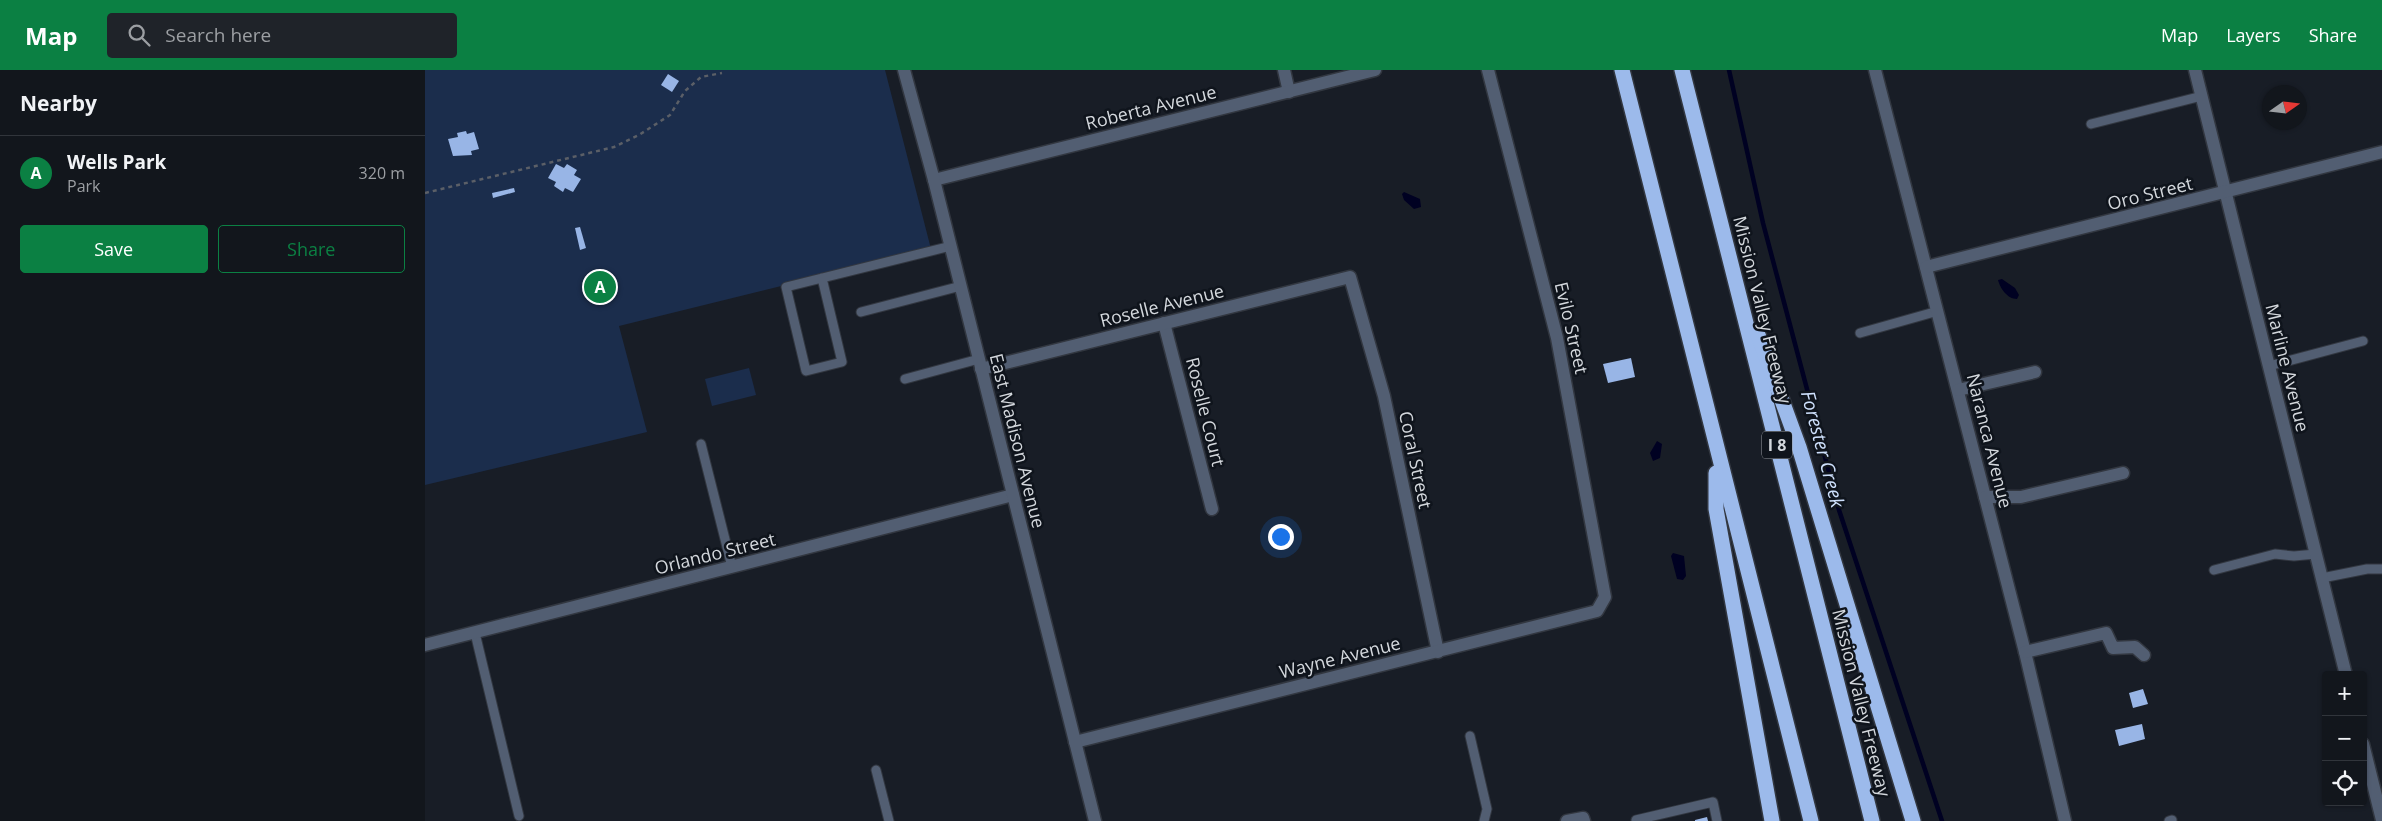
<!DOCTYPE html>
<html lang="en">
<head>
<meta charset="utf-8">
<style>
	body { margin:0; font-family:"Open Sans",sans-serif; background:#1f2329; color:#f1f3f6 }
	.controls { position:absolute; right:15px; bottom:15px; display:grid; overflow:hidden; border-radius:5px; box-shadow:0 1px 4px #0004 }
	.controls button { width:45px; height:45px; display:grid; place-items:center; padding:0; border:0; border-bottom:1px solid #31353b; background:#12161c; color:#f1f3f6; font:25px sans-serif }
	.compass { position:absolute; left:1837px; top:15px; width:45px; height:45px; border-radius:50%; background:#12161c; box-shadow:0 1px 4px #0004; rotate:76deg }
	.you { position:absolute; left:855px; top:466px; width:18px; height:18px; margin:-12px; border:4px solid #fff; border-radius:50%; background:#1a73e8; box-shadow:0 0 0 8px #1a73e833 }
	.badge { display:grid; place-items:center; width:32px; height:32px; border-radius:50%; background:#0b8043; color:#fff; font-size:16px; font-weight:700 }
	.pin { position:absolute; translate:-50% -50%; border:2px solid #fff; box-shadow:0 1px 5px #0006 }
	.list { margin:0; padding:0; list-style:none }
	h2 { display:flex; justify-content:space-between; align-items:center; height:65px; margin:0; padding:0 20px; font-size:21px }
	h2 small { font-size:16px; font-weight:400; color:#9c9fa3 }
	.list li { display:grid; grid-template-columns:32px 1fr auto; gap:15px; align-items:center; box-sizing:border-box; height:75px; padding:0 20px; border-top:1px solid #31353b }
	.list b { display:block; font-size:19px; white-space:nowrap }
	.list p { margin:0; font-size:16px; white-space:nowrap; color:#9c9fa3 }
	.list em { font-size:16px; font-style:normal; color:#9c9fa3 }
	.actions { display:flex; gap:10px; padding:15px 20px }
	.actions a { flex:1; padding:11px 0; border:1px solid #0b8043; border-radius:5px; text-align:center; font-size:18px; color:#0b8043 }
	.actions .main { background:#0b8043; color:#fff }
	.icon { flex:none; width:28px; height:28px; fill:none; stroke:currentColor; stroke-width:2; stroke-linecap:round; stroke-linejoin:round }
	.map { position:relative; flex:none; width:1957px; height:751px; overflow:hidden }
	header { display:flex; align-items:center; gap:30px; box-sizing:border-box; height:70px; padding:0 25px; background:#0b8043; color:#fff }
	header strong { font-size:24px }
	nav { display:flex; gap:28px; margin-inline-start:auto; font-size:18px }
	.search { width:350px; height:45px; background:#1f2329; display:flex; align-items:center; gap:12px; box-sizing:border-box; padding:0 18px; border-radius:5px; color:#9c9fa3; font-size:19px }
	main { display:flex }
	aside { flex:1; background:#12161c }
	.map>svg:first-child { display:block }
	.green { fill:#1b2d4c }
	.water { fill:#000122 }
	.lines { fill:none; stroke-linecap:round; stroke-linejoin:round }
	.stream { stroke:#000122; stroke-width:4.5 }
	.building { fill:#98b5e6 }
	.service-casing { stroke:#323740; stroke-width:11 }
	.minor-casing { stroke:#323740; stroke-width:15 }
	.tertiary-casing { stroke:#323740; stroke-width:15 }
	.motorway-casing { stroke:#323740; stroke-width:18 }
	.path { stroke:#5b5f67; stroke-width:2.5; stroke-dasharray:4 4; stroke-linecap:butt }
	.service { stroke:#525e72; stroke-width:9 }
	.minor { stroke:#525e72; stroke-width:12 }
	.tertiary { stroke:#525e72; stroke-width:12 }
	.motorway { stroke:#9cbaeb; stroke-width:15 }
	.labels { text-anchor:middle; stroke-width:5; stroke-linejoin:round; paint-order:stroke }
	.shield { fill:#0f141c; stroke:#999da3; stroke-width:1 }
	.shield-label { font-size:16px; font-weight:bold; fill:#d4d8dd }
	.street-label { font-size:18px; fill:#d4d8dd; stroke:#0f141c }
	.water-label { font-size:19px; font-style:italic; fill:#cee0fc; stroke:#0f141c }
</style>
</head>
<body>
<header>
<strong>Map</strong>
<div class="search"><svg class="icon" aria-label="search" viewBox="0 0 24 24"><circle cx="10" cy="10" r="6"/><path d="M15 15l6 6"/></svg>Search here</div>
<nav><a>Map</a><a>Layers</a><a>Share</a></nav>
</header>
<main>
<aside>
<h2>Nearby<small></small></h2>
<ul class="list">
<li><span class="badge">A</span><div><b>Wells Park</b><p>Park</p></div><em>320 m</em></li>
</ul>
<div class="actions"><a class="main">Save</a><a>Share</a></div>
</aside>
<div class="map">
<svg width="1957" height="751" viewBox="0 0 1957 751">
	<rect width="100%" height="100%" fill="#181d26"/>
	<!-- green -->
	<g class="green">
		<polygon points="0,0 460,0 506,179 194,256 222,362 0,415"/>
		<polygon points="324,298 331,325 287,336 280,309"/>
	</g>
	<!-- water -->
	<g class="water">
		<polygon points="979,122 995,129 996,137 989,139 979,130 977,124"/>
		<path d="M1577 209 1590 218 1594 225 1592 229C1582 229 1575 218 1573 210Z"/>
		<polygon points="1232,371 1237,374 1235,388 1228,391 1225,383"/>
		<polygon points="1248,483 1259,486 1261,506 1258,510 1252,509 1246,486"/>
	</g>
	<g class="lines">
		<!-- stream -->
		<polyline class="stream" points="1304,0 1338,153 1414,440 1517,751"/>
	</g>
	<!-- building -->
	<g class="building">
		<polygon points="243,4 254,11 247,22 236,15"/>
		<polygon points="41,61 42,64 49,62 54,79 46,81 47,85 28,86 23,69 33,67 32,63"/>
		<polygon points="131,94 139,98 142,94 152,100 149,105 156,109 148,122 140,118 138,122 129,116 131,112 123,108"/>
		<polygon points="89,118 90,122 68,128 67,123"/>
		<polygon points="155,157 161,178 155,180 150,158"/>
		<polygon points="1206,288 1210,307 1183,313 1178,294"/>
		<polygon points="1718,619 1723,634 1708,638 1704,623"/>
		<polygon points="1717,654 1720,669 1694,676 1690,660"/>
		<polygon points="1282,747 1283,751 1270,751 1270,750"/>
	</g>
	<g class="lines">
		<!-- service casing -->
		<g class="service-casing">
			<g id="service">
				<polyline points="1666,54 1777,26"/>
				<polyline points="397,208 417,292 381,301 361,217 526,176"/>
				<polyline points="436,242 536,216"/>
				<polyline points="1435,263 1513,241"/>
				<polyline points="1844,296 1938,271"/>
				<polyline points="480,309 554,289"/>
				<polyline points="276,374 307,497"/>
				<polyline points="1789,500 1850,484 1869,486 1891,484"/>
				<polyline points="1897,508 1942,499 1957,499"/>
				<polyline points="50,563 94,746"/>
				<polyline points="1045,666 1062,739 1059,751"/>
				<polyline points="451,700 464,751"/>
				<polyline points="1211,750 1288,732 1292,751"/>
				<polyline points="1744,751 1747,750"/>
			</g>
		</g>
		<!-- minor casing -->
		<g class="minor-casing">
			<g id="minor">
				<polyline points="859,0 864,22"/>
				<polyline points="1450,0 1600,582 1640,751"/>
				<polyline points="1770,0 1921,605"/>
				<polyline points="509,110 950,0"/>
				<polyline points="1501,197 1957,82"/>
				<polyline points="739,253 787,439"/>
				<polyline points="556,299 925,207 959,326 1013,582"/>
				<polyline points="1533,320 1610,302"/>
				<polyline points="1560,427 1596,427 1698,403"/>
				<polyline points="0,575 588,425"/>
				<polyline points="1600,582 1681,563 1688,578 1710,577 1719,585"/>
				<polyline points="650,672 1172,541 1180,527 1132,268 1063,0"/>
				<polyline points="1938,674 1957,750"/>
				<polyline points="1142,751 1158,748 1159,751"/>
			</g>
		</g>
		<!-- tertiary casing -->
		<g class="tertiary-casing">
			<polyline id="tertiary" points="479,0 509,110 670,751"/>
		</g>
		<!-- motorway casing -->
		<g class="motorway-casing">
			<g id="motorway">
				<polyline points="1197,0 1386,751"/>
				<polyline points="1257,0 1447,751"/>
				<polyline points="1332,262 1374,377 1488,751"/>
				<polyline points="1291,403 1291,439 1347,751"/>
			</g>
		</g>
		<!-- path -->
		<polyline class="path" points="0,123 189,77 214,65 245,45 260,21 276,7 297,3"/>
		<!-- service -->
		<use href="#service" class="service"/>
		<!-- minor -->
		<use href="#minor" class="minor"/>
		<!-- tertiary -->
		<use href="#tertiary" class="tertiary"/>
		<!-- motorway -->
		<use href="#motorway" class="motorway"/>
	</g>
	<g class="labels">
		<!-- shield labels -->
		<rect class="shield" x="1337" y="361.5" width="30" height="27" rx="4"/>
		<g class="shield-label">
			<text x="1352" y="381">I 8</text>
		</g>
		<!-- street labels -->
		<g class="street-label">
			<text transform="translate(726 38) rotate(-14)" y="6">Roberta Avenue</text>
			<text transform="translate(1725 124) rotate(-14)" y="6">Oro Street</text>
			<text transform="translate(737 236) rotate(-14)" y="6">Roselle Avenue</text>
			<text transform="translate(1337 240) rotate(76)" y="6">Mission Valley Freeway</text>
			<text transform="translate(1146 258) rotate(77)" y="6">Evilo Street</text>
			<text transform="translate(1862 298) rotate(76)" y="6">Marline Avenue</text>
			<text transform="translate(780 342) rotate(76)" y="6">Roselle Court</text>
			<text transform="translate(592 371) rotate(76)" y="6">East Madison Avenue</text>
			<text transform="translate(1564 371) rotate(76)" y="6">Naranca Avenue</text>
			<text transform="translate(990 390) rotate(78)" y="6">Coral Street</text>
			<text transform="translate(290 484) rotate(-14)" y="6">Orlando Street</text>
			<text transform="translate(915 588) rotate(-14)" y="6">Wayne Avenue</text>
			<text transform="translate(1436 633) rotate(76)" y="6">Mission Valley Freeway</text>
		</g>
		<!-- water labels -->
		<g class="water-label">
			<text transform="translate(1398 379) rotate(75)" y="7">Forester Creek</text>
		</g>
	</g>
</svg>
<div class="controls">
<button>+</button>
<button>−</button>
<button><svg class="icon" aria-label="locate" viewBox="0 0 24 24"><circle cx="12" cy="12" r="6"/><path d="M12 2v4M12 18v4M2 12h4M18 12h4"/></svg></button>
</div>
<svg class="compass" viewBox="-18 -18 36 36"><path d="M0-13l5 13h-10z" fill="#e53935"/><path d="M0 13l5-13h-10z" fill="#9c9fa3"/></svg>
<div class="you"></div>
<div class="pin badge" style="left:175px;top:217px">A</div>
</div>
</main>
</body>
</html>
